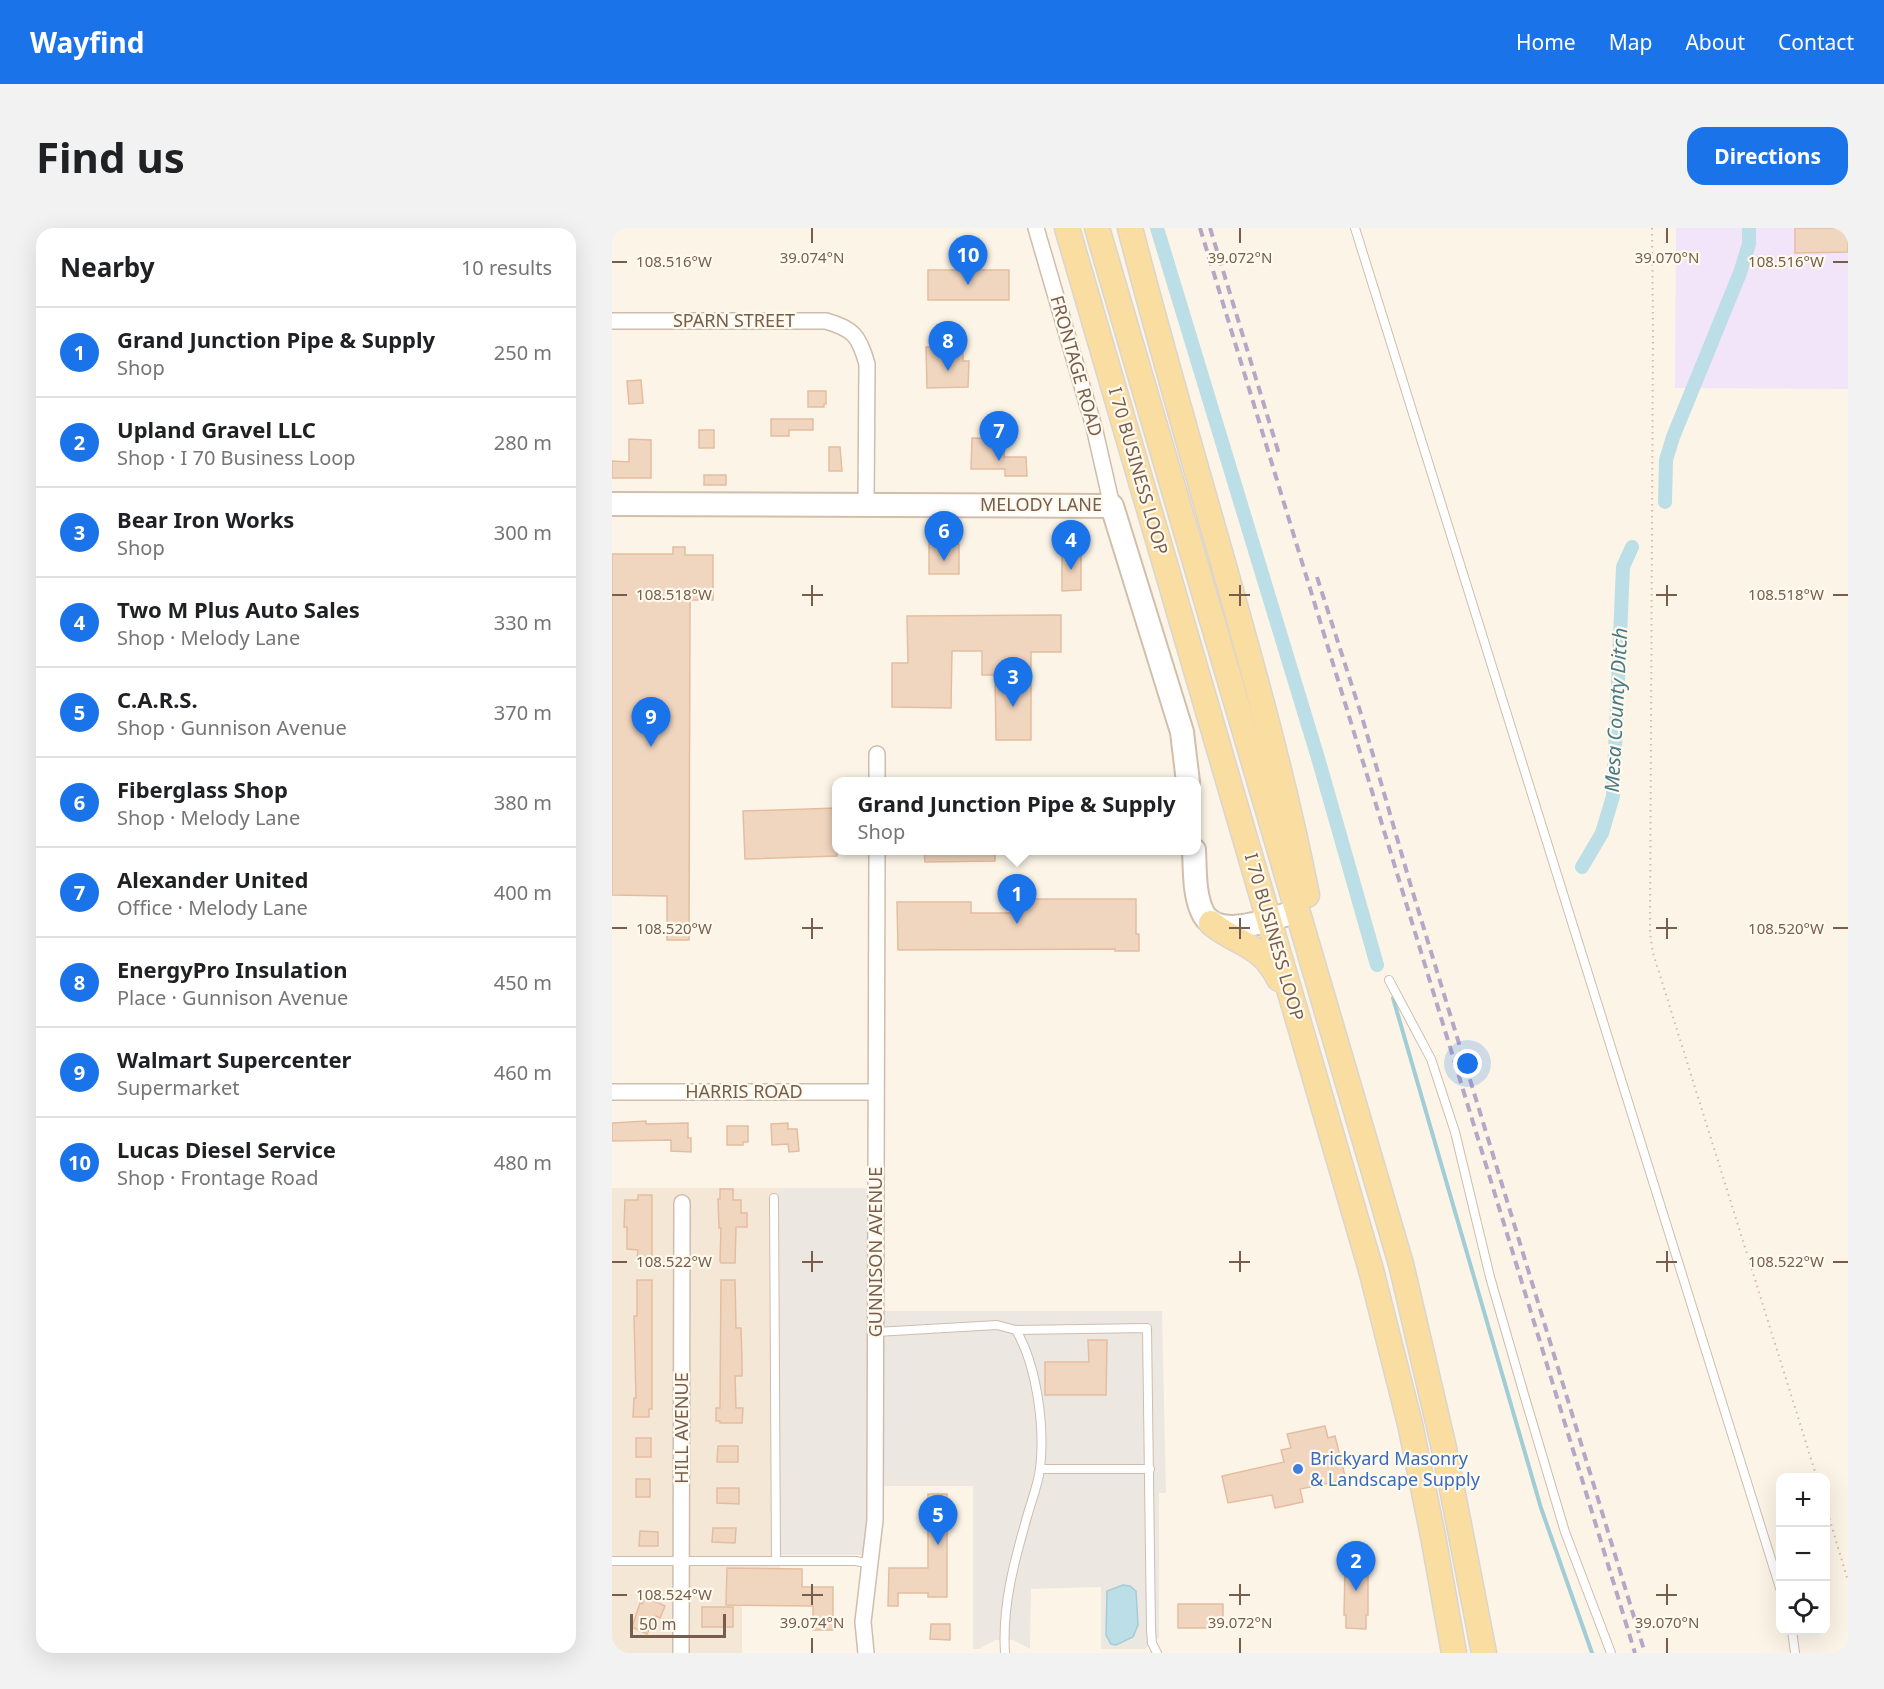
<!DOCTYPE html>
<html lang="en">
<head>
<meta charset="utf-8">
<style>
	body { margin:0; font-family:"Noto Sans",sans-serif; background:#f2f2f2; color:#202124 }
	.controls { position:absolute; right:18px; bottom:18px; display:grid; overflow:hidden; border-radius:12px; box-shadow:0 6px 24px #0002 }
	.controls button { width:54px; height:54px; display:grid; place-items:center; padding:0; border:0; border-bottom:2px solid #e0e0e0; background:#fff; color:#202124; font:30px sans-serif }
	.scale { position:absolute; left:18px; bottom:15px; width:96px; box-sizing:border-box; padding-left:6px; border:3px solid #765d4c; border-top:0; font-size:16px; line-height:21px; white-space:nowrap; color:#765d4c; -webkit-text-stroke:4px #fff9ee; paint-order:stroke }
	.you { position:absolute; left:856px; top:836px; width:21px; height:21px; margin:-15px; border:4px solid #fff; border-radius:50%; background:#1a73e8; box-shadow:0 0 0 9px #1a73e833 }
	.badge { display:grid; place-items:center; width:39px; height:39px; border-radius:50%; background:#1a73e8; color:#fff; font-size:20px; font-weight:700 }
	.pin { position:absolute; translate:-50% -50px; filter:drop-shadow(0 2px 3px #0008) }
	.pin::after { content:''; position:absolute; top:32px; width:21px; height:18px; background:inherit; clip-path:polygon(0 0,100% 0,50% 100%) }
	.popup { position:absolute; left:220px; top:549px; width:369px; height:78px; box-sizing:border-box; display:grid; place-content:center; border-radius:12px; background:#fff; filter:drop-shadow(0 2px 4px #0005); font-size:20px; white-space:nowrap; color:#757577 }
	.popup b { font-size:22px; color:#202124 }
	.popup::after { content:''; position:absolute; left:50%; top:100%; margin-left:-12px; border:12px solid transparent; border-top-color:#fff }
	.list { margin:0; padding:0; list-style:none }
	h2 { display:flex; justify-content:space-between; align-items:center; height:78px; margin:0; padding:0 24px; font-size:26px }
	h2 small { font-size:20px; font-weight:400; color:#757577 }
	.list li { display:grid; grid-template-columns:39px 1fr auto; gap:18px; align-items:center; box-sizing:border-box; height:90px; padding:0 24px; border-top:2px solid #e0e0e0 }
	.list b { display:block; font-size:22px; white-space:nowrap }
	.list p { margin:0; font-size:20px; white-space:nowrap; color:#757577 }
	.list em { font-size:20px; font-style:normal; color:#757577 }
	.icon { flex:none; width:33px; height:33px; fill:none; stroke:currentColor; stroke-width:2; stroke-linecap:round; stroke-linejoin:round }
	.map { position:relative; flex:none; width:1236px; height:1425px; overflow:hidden; border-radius:18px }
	header { display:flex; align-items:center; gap:36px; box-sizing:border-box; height:84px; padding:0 30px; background:#1a73e8; color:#fff }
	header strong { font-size:28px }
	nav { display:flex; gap:33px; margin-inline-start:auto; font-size:21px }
	.intro { display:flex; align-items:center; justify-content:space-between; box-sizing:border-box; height:144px; padding:0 36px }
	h1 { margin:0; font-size:42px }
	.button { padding:15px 27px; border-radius:18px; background:#1a73e8; color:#fff; font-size:21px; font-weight:700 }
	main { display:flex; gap:36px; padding:0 36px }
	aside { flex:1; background:#fff; border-radius:18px; box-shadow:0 6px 24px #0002 }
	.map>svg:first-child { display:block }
	.residential { fill:#f4e7d6 }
	.industrial { fill:#ede7e1 }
	.education { fill:#f2e4f9 }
	.water { fill:#bcdee6; stroke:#a2cdd7; stroke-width:1.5 }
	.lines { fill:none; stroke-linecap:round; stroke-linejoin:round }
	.stream { stroke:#a2cdd7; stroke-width:4 }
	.canal { stroke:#bcdee6; stroke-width:14 }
	.building { fill:#f1d6bf; stroke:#e4bda0; stroke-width:1.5 }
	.lane-casing { stroke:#cebdad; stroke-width:10 }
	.street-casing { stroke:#cebdad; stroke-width:18 }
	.secondary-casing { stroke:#d1beab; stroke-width:26 }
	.primary-casing { stroke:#dbd5d0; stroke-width:27 }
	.path { stroke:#d6b9a2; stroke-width:2; stroke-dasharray:1.5 4.5; stroke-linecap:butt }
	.lane { stroke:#fff; stroke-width:8 }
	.street { stroke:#fff; stroke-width:15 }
	.secondary { stroke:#fff; stroke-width:22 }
	.primary { stroke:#f9dda1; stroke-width:24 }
	.rail { stroke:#b9a5c6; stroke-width:4; stroke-dasharray:9 6; stroke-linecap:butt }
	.ticks { fill:none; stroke:#765d4c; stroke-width:2 }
	.shop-dot { fill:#3f7fe0; stroke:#fff9ee; stroke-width:2 }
	.labels { text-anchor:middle; stroke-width:4.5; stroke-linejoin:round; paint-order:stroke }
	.street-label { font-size:18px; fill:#765d4c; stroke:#fff9ee }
	.shop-label { font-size:18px; fill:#366cbe; stroke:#fff9ee; text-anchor:start }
	.water-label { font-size:20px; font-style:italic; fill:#467a89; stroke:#fff9ee }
	.ticks-label { font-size:15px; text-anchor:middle; fill:#765d4c; stroke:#fff9ee; stroke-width:4.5; stroke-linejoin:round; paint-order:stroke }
</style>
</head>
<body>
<header>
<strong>Wayfind</strong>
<nav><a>Home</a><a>Map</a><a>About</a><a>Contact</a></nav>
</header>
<div class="intro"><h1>Find us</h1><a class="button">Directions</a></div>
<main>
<aside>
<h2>Nearby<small>10 results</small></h2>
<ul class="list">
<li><span class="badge">1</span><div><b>Grand Junction Pipe &amp; Supply</b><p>Shop</p></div><em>250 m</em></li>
<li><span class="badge">2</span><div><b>Upland Gravel LLC</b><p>Shop · I 70 Business Loop</p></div><em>280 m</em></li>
<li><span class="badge">3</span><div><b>Bear Iron Works</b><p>Shop</p></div><em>300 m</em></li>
<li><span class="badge">4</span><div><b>Two M Plus Auto Sales</b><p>Shop · Melody Lane</p></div><em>330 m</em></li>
<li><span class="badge">5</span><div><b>C.A.R.S.</b><p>Shop · Gunnison Avenue</p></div><em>370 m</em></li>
<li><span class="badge">6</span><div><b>Fiberglass Shop</b><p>Shop · Melody Lane</p></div><em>380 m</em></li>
<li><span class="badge">7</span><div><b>Alexander United</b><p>Office · Melody Lane</p></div><em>400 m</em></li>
<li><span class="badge">8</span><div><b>EnergyPro Insulation</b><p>Place · Gunnison Avenue</p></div><em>450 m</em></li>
<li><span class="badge">9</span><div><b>Walmart Supercenter</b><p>Supermarket</p></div><em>460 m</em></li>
<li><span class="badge">10</span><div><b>Lucas Diesel Service</b><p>Shop · Frontage Road</p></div><em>480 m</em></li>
</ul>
</aside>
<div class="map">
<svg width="1236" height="1425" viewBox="0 0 1236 1425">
	<rect width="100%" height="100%" fill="#fcf5e7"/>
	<!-- residential -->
	<polygon class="residential" points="0,960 167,960 168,1340 130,1340 130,1425 0,1425"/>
	<!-- industrial -->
	<polygon class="industrial" points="167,960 257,960 257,1083 550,1083 554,1265 547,1265 547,1409 533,1421 489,1421 489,1359 419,1361 418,1421 401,1412 383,1412 367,1421 361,1421 361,1258 257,1258 256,1300 253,1327 168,1327"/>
	<!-- education -->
	<polygon class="education" points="1064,0 1236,0 1236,161 1063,160"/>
	<!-- water -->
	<polygon class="water" points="511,1357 518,1358 524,1363 526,1397 521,1409 504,1417 499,1416 494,1407 495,1363"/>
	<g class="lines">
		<!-- stream -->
		<polyline class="stream" points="781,770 929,1280 980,1425"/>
		<!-- canal -->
		<g class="canal">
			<polyline points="545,0 706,530 765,737"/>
			<polyline points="1053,274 1054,232 1061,209 1128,45 1137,16 1137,0"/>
			<polyline points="970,639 990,605 1001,568 1011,339 1020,319"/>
		</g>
	</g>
	<!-- building -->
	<g class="building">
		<polygon points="1183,0 1236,0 1236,24 1183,25"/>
		<rect x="316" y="42" width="81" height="30"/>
		<polygon points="314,119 351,119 351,133 357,133 356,159 315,160"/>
		<polygon points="29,152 31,175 17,176 15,153"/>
		<polygon points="196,163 214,163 214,176 212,176 212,179 196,179"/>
		<polygon points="159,191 201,191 201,202 177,202 177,208 159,208"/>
		<rect x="87" y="202" width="15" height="18"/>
		<polygon points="360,210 393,211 392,229 414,229 415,248 393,248 393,241 359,241"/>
		<polygon points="17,211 39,212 39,250 0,250 0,233 17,234"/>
		<polygon points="217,219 228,219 230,243 217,243"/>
		<rect x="92" y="247" width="22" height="10"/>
		<polygon points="317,294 334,294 334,316 347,316 347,346 317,346"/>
		<polygon points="454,303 469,303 469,362 450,363 450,321 454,321"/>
		<polygon points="61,319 73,319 73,327 101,327 101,372 78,372 77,712 55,712 55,668 0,667 0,326 61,326"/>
		<polygon points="449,387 449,424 419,424 419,512 384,512 383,447 370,447 370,423 340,423 339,480 280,479 280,435 296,435 295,388"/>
		<polygon points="225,580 225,628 133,631 131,583"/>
		<polygon points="312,622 383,622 383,633 313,634"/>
		<polygon points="406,671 524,671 524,706 527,706 527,723 503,723 503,721 286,722 285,674 359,674 359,685 406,685"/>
		<polygon points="34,893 34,896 76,895 76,910 79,910 79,924 59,923 59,912 0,913 0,895"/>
		<polygon points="176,895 176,901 185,901 187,923 177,924 176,916 160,917 159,896"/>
		<polygon points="115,898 136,898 136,914 131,914 131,917 115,917"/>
		<polygon points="108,961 121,961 121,972 129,972 129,985 135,985 135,999 124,999 123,1035 109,1035 108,1033 109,1000 107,1000 106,971 108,971"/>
		<polygon points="26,967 40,967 40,1032 25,1032 26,1022 15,1021 15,999 12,999 13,972 26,972"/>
		<polygon points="25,1052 40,1052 40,1181 37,1181 37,1189 21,1189 22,1170 24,1170 22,1088 25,1088"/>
		<polygon points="109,1052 123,1052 124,1100 129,1100 130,1133 130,1148 123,1148 124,1180 131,1180 130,1195 108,1195 108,1193 104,1193 104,1180 108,1180"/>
		<polygon points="476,1112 495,1112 494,1167 433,1167 433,1134 477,1134"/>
		<polygon points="713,1198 716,1210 723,1208 734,1252 688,1261 691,1274 663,1280 660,1267 616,1275 610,1248 672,1234 669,1222 679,1220 675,1206"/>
		<rect x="24" y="1210" width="15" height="19"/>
		<polygon points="106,1218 126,1218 126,1234 105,1234"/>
		<rect x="24" y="1251" width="14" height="18"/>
		<polygon points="105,1260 127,1260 127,1276 105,1275"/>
		<polygon points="316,1266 335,1266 335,1369 316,1369 316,1365 286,1365 286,1378 276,1378 277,1340 316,1340"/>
		<polygon points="101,1300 124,1300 123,1315 100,1314"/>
		<polygon points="28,1303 46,1304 46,1318 27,1318"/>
		<polygon points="115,1340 190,1341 190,1359 221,1359 221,1402 201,1402 201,1378 114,1377"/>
		<polygon points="733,1340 756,1340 756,1387 754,1387 754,1401 734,1400 734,1387 732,1387"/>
		<polygon points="33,1369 53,1378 48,1390 44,1388 35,1406 20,1399 28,1375 30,1376"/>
		<rect x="566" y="1376" width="45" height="24"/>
		<rect x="90" y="1379" width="31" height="20"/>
		<polygon points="319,1396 338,1396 338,1412 318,1411"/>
	</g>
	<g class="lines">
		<!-- lane casing -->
		<g class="lane-casing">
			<g id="lane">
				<polyline points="743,0 1168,1360"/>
				<polyline points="777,752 819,831 843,904 878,1049 911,1163 953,1304 999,1425"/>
				<polyline points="162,970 164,1333"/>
				<polyline points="264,1104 385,1097 404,1102 535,1100 539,1401 540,1415 545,1425"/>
				<polyline points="428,1241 538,1241"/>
				<polyline points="0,1333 244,1333 258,1336"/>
				<polyline points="1180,1402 1183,1425"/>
				<path d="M393 1425C390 1378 402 1334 415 1289 419 1274 426 1257 428 1241 433 1199 425 1138 404 1102"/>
			</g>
		</g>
		<!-- street casing -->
		<g class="street-casing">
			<g id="street">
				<polyline points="424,0 482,199 500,278"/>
				<path d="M0 93H214C242 101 247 108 255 136L254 277"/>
				<polyline points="265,554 265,526"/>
				<polyline points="0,864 264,864"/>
				<polyline points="69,1425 70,975"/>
				<polyline points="254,1425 251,1394 263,1292 265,622"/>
			</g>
		</g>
		<!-- secondary casing -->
		<g class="secondary-casing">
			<g id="secondary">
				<polyline points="0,276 500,278 570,504 576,554"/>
				<path d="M582 622C583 642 582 665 590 683 603 715 662 690 685 683"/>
			</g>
		</g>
		<!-- primary casing -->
		<g class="primary-casing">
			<g id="primary">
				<polyline points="455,0 759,1042 798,1196 821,1308 842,1425"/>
				<polyline points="485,0 789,1036 832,1220 872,1425"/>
				<path d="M518 0C546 108 577 216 608 324 640 437 672 551 695 667"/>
				<path d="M599 695C627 718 649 715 667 751"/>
			</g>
		</g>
		<!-- path -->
		<g class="path">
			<polyline points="1040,0 1041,99 1038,705 1041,725 1205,1250"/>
			<polyline points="1214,1279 1236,1353"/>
		</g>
		<!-- lane -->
		<use href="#lane" class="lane"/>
		<!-- street -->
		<use href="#street" class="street"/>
		<!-- secondary -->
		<use href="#secondary" class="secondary"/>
		<!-- primary -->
		<use href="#primary" class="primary"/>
		<!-- rail -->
		<g class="rail">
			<polyline points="588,0 1023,1425"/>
			<polyline points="598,0 667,226"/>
			<polyline points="705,349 750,489 798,655 1033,1425"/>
		</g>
	</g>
	<!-- ticks -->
	<path class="ticks" d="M200 0V15M628 0V15M1055 0V15M0 34H15M1221 34H1236M200 357V378M628 357V378M1055 357V378M0 367H15M190 367H211M617 367H638M1044 367H1065M1221 367H1236M200 690V711M628 690V711M1055 690V711M0 700H15M190 700H211M617 700H638M1044 700H1065M1221 700H1236M200 1023V1044M628 1023V1044M1055 1023V1044M0 1034H15M190 1034H211M617 1034H638M1044 1034H1065M1221 1034H1236M200 1356V1377M628 1356V1377M1055 1356V1377M0 1367H15M190 1367H211M617 1367H638M1044 1367H1065M200 1410V1425M628 1410V1425M1055 1410V1425"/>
	<!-- markers -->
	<circle class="shop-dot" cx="686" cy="1241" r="6"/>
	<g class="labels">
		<!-- street labels -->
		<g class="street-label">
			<text x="122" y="99">SPARN STREET</text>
			<text transform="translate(464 138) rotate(74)" y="6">FRONTAGE ROAD</text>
			<text transform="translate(526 243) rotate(74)" y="6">I 70 BUSINESS LOOP</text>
			<text x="429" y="283">MELODY LANE</text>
			<text transform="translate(662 709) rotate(74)" y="6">I 70 BUSINESS LOOP</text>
			<text x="132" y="870">HARRIS ROAD</text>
			<text transform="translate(264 1024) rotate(-90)" y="6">GUNNISON AVENUE</text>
			<text transform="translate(70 1200) rotate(-90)" y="6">HILL AVENUE</text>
		</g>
		<!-- shop labels -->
		<g class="shop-label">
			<text x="698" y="1237">Brickyard Masonry<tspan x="698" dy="21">&amp; Landscape Supply</tspan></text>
		</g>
		<!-- water labels -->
		<g class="water-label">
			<text transform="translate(1004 482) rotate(-87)" y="7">Mesa County Ditch</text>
		</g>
	</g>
	<g class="ticks-label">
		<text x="200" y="35">39.074°N</text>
		<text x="628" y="35">39.072°N</text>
		<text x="1055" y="35">39.070°N</text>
		<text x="1174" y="39">108.516°W</text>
		<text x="62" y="39">108.516°W</text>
		<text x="1174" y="372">108.518°W</text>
		<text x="62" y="372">108.518°W</text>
		<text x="1174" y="706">108.520°W</text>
		<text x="62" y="706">108.520°W</text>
		<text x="1174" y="1039">108.522°W</text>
		<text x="62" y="1039">108.522°W</text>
		<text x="62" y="1372">108.524°W</text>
		<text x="200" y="1400">39.074°N</text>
		<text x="628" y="1400">39.072°N</text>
		<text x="1055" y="1400">39.070°N</text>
	</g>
</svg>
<div class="controls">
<button>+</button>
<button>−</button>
<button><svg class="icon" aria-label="locate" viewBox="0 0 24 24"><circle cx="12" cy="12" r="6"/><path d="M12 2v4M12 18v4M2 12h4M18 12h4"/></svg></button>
</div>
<div class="scale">50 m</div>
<div class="you"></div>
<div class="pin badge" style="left:405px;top:696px">1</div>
<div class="popup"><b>Grand Junction Pipe &amp; Supply</b>Shop</div>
<div class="pin badge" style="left:744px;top:1363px">2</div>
<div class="pin badge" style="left:401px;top:479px">3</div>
<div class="pin badge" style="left:459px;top:342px">4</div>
<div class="pin badge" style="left:326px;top:1317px">5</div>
<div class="pin badge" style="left:332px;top:333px">6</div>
<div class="pin badge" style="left:387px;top:233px">7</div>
<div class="pin badge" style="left:336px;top:143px">8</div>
<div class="pin badge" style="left:39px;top:519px">9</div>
<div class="pin badge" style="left:356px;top:57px">10</div>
</div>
</main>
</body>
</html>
